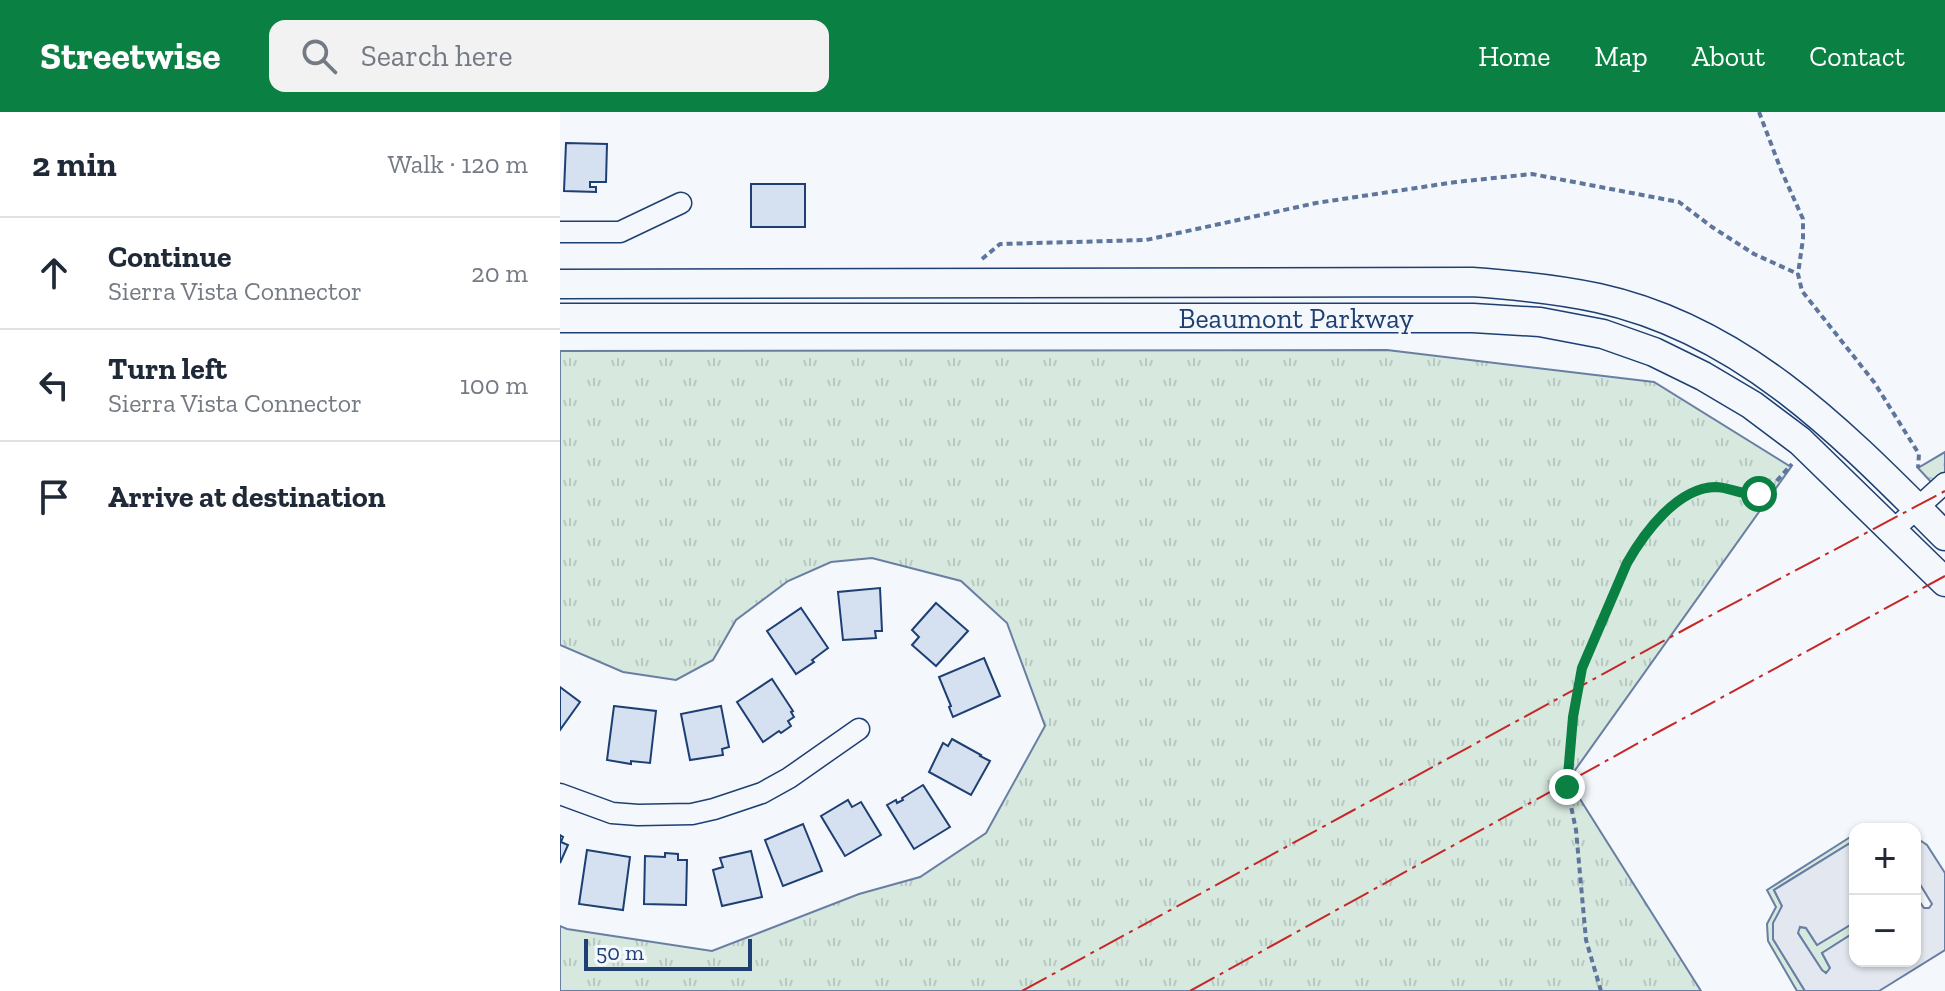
<!DOCTYPE html>
<html lang="en">
<head>
<meta charset="utf-8">
<style>
	body { margin:0; font-family:"Zilla Slab",serif; background:#f2f2f3; color:#1f2937 }
	.controls { position:absolute; right:24px; bottom:24px; display:grid; overflow:hidden; border-radius:16px; box-shadow:0 2px 6px #0004 }
	.controls button { width:72px; height:72px; display:grid; place-items:center; padding:0; border:0; border-bottom:2px solid #e0e1e3; background:#fff; color:#1f2937; font:40px sans-serif }
	.scale { position:absolute; left:24px; bottom:20px; width:168px; box-sizing:border-box; padding-left:8px; border:4px solid #1d3f73; border-top:0; font-size:22px; line-height:28px; white-space:nowrap; color:#1d3f73; -webkit-text-stroke:6px #f4f7fb; paint-order:stroke }
	.stop { position:absolute; width:24px; height:24px; margin:-18px; border:6px solid #0b8043; border-radius:50%; background:#fff }
	.stop.end { background:#0b8043; border-color:#fff; box-shadow:0 2px 8px #0008 }
	.list { margin:0; padding:0; list-style:none }
	h2 { display:flex; justify-content:space-between; align-items:center; height:104px; margin:0; padding:0 32px; font-size:34px }
	h2 small { font-size:26px; font-weight:400; color:#747a83 }
	.list li { display:grid; grid-template-columns:52px 1fr auto; gap:24px; align-items:center; box-sizing:border-box; height:112px; padding:0 32px; border-top:2px solid #e0e1e3 }
	.list b { display:block; font-size:30px; white-space:nowrap }
	.list p { margin:0; font-size:26px; white-space:nowrap; color:#747a83 }
	.list em { font-size:26px; font-style:normal; color:#747a83 }
	.icon { flex:none; width:44px; height:44px; fill:none; stroke:currentColor; stroke-width:2; stroke-linecap:round; stroke-linejoin:round }
	.map { position:relative; flex:none; width:1385px; height:879px; overflow:hidden }
	header { display:flex; align-items:center; gap:48px; box-sizing:border-box; height:112px; padding:0 40px; background:#0b8043; color:#fff }
	header strong { font-size:38px }
	nav { display:flex; gap:44px; margin-inline-start:auto; font-size:28px }
	.search { width:560px; height:72px; background:#f2f2f3; display:flex; align-items:center; gap:20px; box-sizing:border-box; padding:0 28px; border-radius:16px; color:#747a83; font-size:30px }
	main { display:flex }
	aside { flex:1; background:#fff }
	.map>svg:first-child { display:block }
	.grass { fill:url(#grass-tufts); stroke:#687fa3; stroke-width:2 }
	.forest { fill:url(#forest-crowns); stroke:#687fa3; stroke-width:2 }
	.garden { fill:#d7e8df; stroke:#687fa3; stroke-width:2 }
	.parking { fill:#e3e8f0; stroke:#687fa3; stroke-width:2 }
	.building { fill:#d5e0f0; stroke:#1d3f73; stroke-width:2 }
	.lines { fill:none; stroke-linecap:round; stroke-linejoin:round }
	.street-casing { stroke:#1d3f73; stroke-width:23 }
	.secondary-casing { stroke:#1d3f73; stroke-width:31 }
	.path { stroke:#5e769c; stroke-width:4; stroke-dasharray:6 4; stroke-linecap:butt }
	.street { stroke:#f4f7fb; stroke-width:20 }
	.secondary { stroke:#f4f7fb; stroke-width:28 }
	.power { stroke:#c62828; stroke-width:2; stroke-dasharray:28 6 4 6; stroke-linecap:butt }
	.route { stroke:#0b8043; stroke-width:10 }
	.labels { text-anchor:middle; stroke-width:6; stroke-linejoin:round; paint-order:stroke }
	.street-label { font-size:28px; fill:#1d3f73; stroke:#f4f7fb }
</style>
</head>
<body>
<header>
<strong>Streetwise</strong>
<div class="search"><svg class="icon" aria-label="search" viewBox="0 0 24 24"><circle cx="10" cy="10" r="6"/><path d="M15 15l6 6"/></svg>Search here</div>
<nav><a>Home</a><a>Map</a><a>About</a><a>Contact</a></nav>
</header>
<main>
<aside>
<h2>2 min<small>Walk · 120 m</small></h2>
<ul class="list">
<li><svg class="icon" aria-label="ahead" viewBox="0 0 24 24"><path d="M12 20V5M6 11l6-6 6 6"/></svg><div><b>Continue</b><p>Sierra Vista Connector</p></div><em>20 m</em></li>
<li><svg class="icon" aria-label="left" viewBox="0 0 24 24"><path d="M17 20v-9H6M10 6l-5 5 5 5"/></svg><div><b>Turn left</b><p>Sierra Vista Connector</p></div><em>100 m</em></li>
<li><svg class="icon" aria-label="arrive" viewBox="0 0 24 24"><path d="M6 21V4h12l-3 4 3 4H6"/></svg><div><b>Arrive at destination</b></div></li>
</ul>
</aside>
<div class="map">
<svg width="1385" height="879" viewBox="0 0 1385 879">
	<defs>
		<pattern id="grass-tufts" width="24" height="20" patternUnits="userSpaceOnUse" patternTransform="scale(2)"><rect width="24" height="20" fill="#d7e8df"/><path d="M3 7l-1-3M5 7V3M7 7l1-3M15 17l-1-3M17 17v-4M19 17l1-3" fill="none" stroke="#b8c8c3"/></pattern>
		<pattern id="forest-crowns" width="20" height="18" patternUnits="userSpaceOnUse" patternTransform="scale(2)"><rect width="20" height="18" fill="#d7e8df"/><path d="M2 6a3 3 0 1 1 6 0M12 15a3 3 0 1 1 6 0" fill="none" stroke="#b8c8c3"/></pattern>
	</defs>
	<rect width="100%" height="100%" fill="#f4f7fb"/>
	<!-- grass -->
	<polygon class="grass" points="827,238 1094,270 1231,355 1008,668 1141,879 0,879 0,814 7,817 152,839 299,782 360,765 426,721 485,614 447,511 401,469 312,446 271,450 228,469 176,508 153,548 116,568 63,560 0,533 0,239"/>
	<!-- forest -->
	<polygon class="forest" points="1385,340 1385,385 1358,356"/>
	<!-- garden -->
	<g class="garden">
		<polygon points="1295,722 1295,728 1214,778 1222,794 1213,827 1245,879 1237,879 1208,829 1207,812 1216,795 1207,778"/>
		<polygon points="1295,810 1295,820 1262,841 1270,856 1268,860 1263,860 1238,821 1238,817 1241,815 1246,816 1257,833"/>
	</g>
	<!-- parking -->
	<polygon class="parking" points="1355,725 1367,733 1385,761 1385,838 1319,879 1245,879 1213,827 1213,811 1222,794 1214,778 1295,728 1295,810 1257,833 1246,816 1240,815 1238,821 1262,858 1266,861 1270,856 1262,841 1295,820 1295,849 1355,849 1355,783 1364,796 1369,796 1372,792 1355,764"/>
	<!-- building -->
	<g class="building">
		<polygon points="6,31 47,32 46,70 30,70 30,75 36,75 36,80 4,79"/>
		<rect x="191" y="72" width="54" height="43"/>
		<polygon points="320,476 322,519 315,519 316,526 283,528 278,480"/>
		<polygon points="376,491 408,519 376,554 352,533 359,525 352,518"/>
		<polygon points="241,496 268,536 252,548 254,550 236,562 207,519"/>
		<polygon points="424,546 440,584 393,605 389,595 391,594 379,565"/>
		<polygon points="212,567 233,599 231,600 234,605 228,609 231,614 221,621 219,619 203,630 177,590"/>
		<polygon points="0,575 20,590 0,618"/>
		<polygon points="54,594 96,599 90,651 71,649 71,652 47,648"/>
		<polygon points="161,594 169,635 162,637 163,643 130,648 121,602"/>
		<polygon points="392,627 421,643 420,644 430,649 411,683 369,660 383,631 388,634"/>
		<polygon points="363,673 390,715 354,737 327,693 336,688 337,691 343,688 342,686"/>
		<polygon points="288,688 292,695 301,690 321,723 285,744 261,704"/>
		<polygon points="243,712 262,759 223,774 205,728"/>
		<polygon points="0,723 3,725 1,730 8,733 0,751"/>
		<polygon points="27,738 70,745 63,798 19,792"/>
		<polygon points="191,739 202,785 162,794 153,758 163,755 160,746"/>
		<polygon points="105,741 118,742 118,748 127,748 126,793 84,792 85,744 105,745"/>
	</g>
	<g class="lines">
		<!-- street casing -->
		<g class="street-casing">
			<g id="street">
				<polyline points="0,120 60,120 121,91"/>
				<polyline points="1332,419 1385,371"/>
				<polyline points="0,682 52,701 78,703 132,702 154,697 202,681 229,666 299,617"/>
			</g>
		</g>
		<!-- secondary casing -->
		<g class="secondary-casing">
			<g id="secondary">
				<path d="M0 172 912 170C954 173 996 177 1038 186 1184 218 1284 323 1385 424"/>
				<polyline points="0,206 913,206 980,210 1043,222 1094,240 1143,264 1192,293 1240,329 1385,470"/>
			</g>
		</g>
		<!-- path -->
		<g class="path">
			<polyline points="1199,0 1221,58 1243,107 1243,127 1238,162 1242,179 1314,270 1359,342 1358,356"/>
			<polyline points="422,147 440,132 586,128 756,91 896,70 972,62 1119,90 1152,115 1194,142 1238,162"/>
			<polyline points="1041,879 1026,828 1016,718 1007,675 1013,605 1022,556 1067,451 1092,413 1099,406 1127,383 1145,376 1163,376 1191,383 1199,382 1213,373 1232,352"/>
		</g>
		<!-- street -->
		<use href="#street" class="street"/>
		<!-- secondary -->
		<use href="#secondary" class="secondary"/>
		<!-- power -->
		<g class="power">
			<polyline points="462,879 1131,514 1385,379"/>
			<polyline points="630,879 1102,618 1385,464"/>
		</g>
	</g>
	<g class="lines">
		<!-- route -->
		<path class="route" d="M1007 675 1013 605 1022 556 1067 451C1084 421 1117 376 1155 375 1170 375 1183 384 1199 382"/>
	</g>
	<g class="labels">
		<!-- street labels -->
		<g class="street-label">
			<text x="736" y="216">Beaumont Parkway</text>
		</g>
	</g>
</svg>
<div class="controls">
<button>+</button>
<button>−</button>
</div>
<div class="scale">50 m</div>
<div class="stop" style="left:1199px;top:382px"></div>
<div class="stop end" style="left:1007px;top:675px"></div>
</div>
</main>
</body>
</html>
